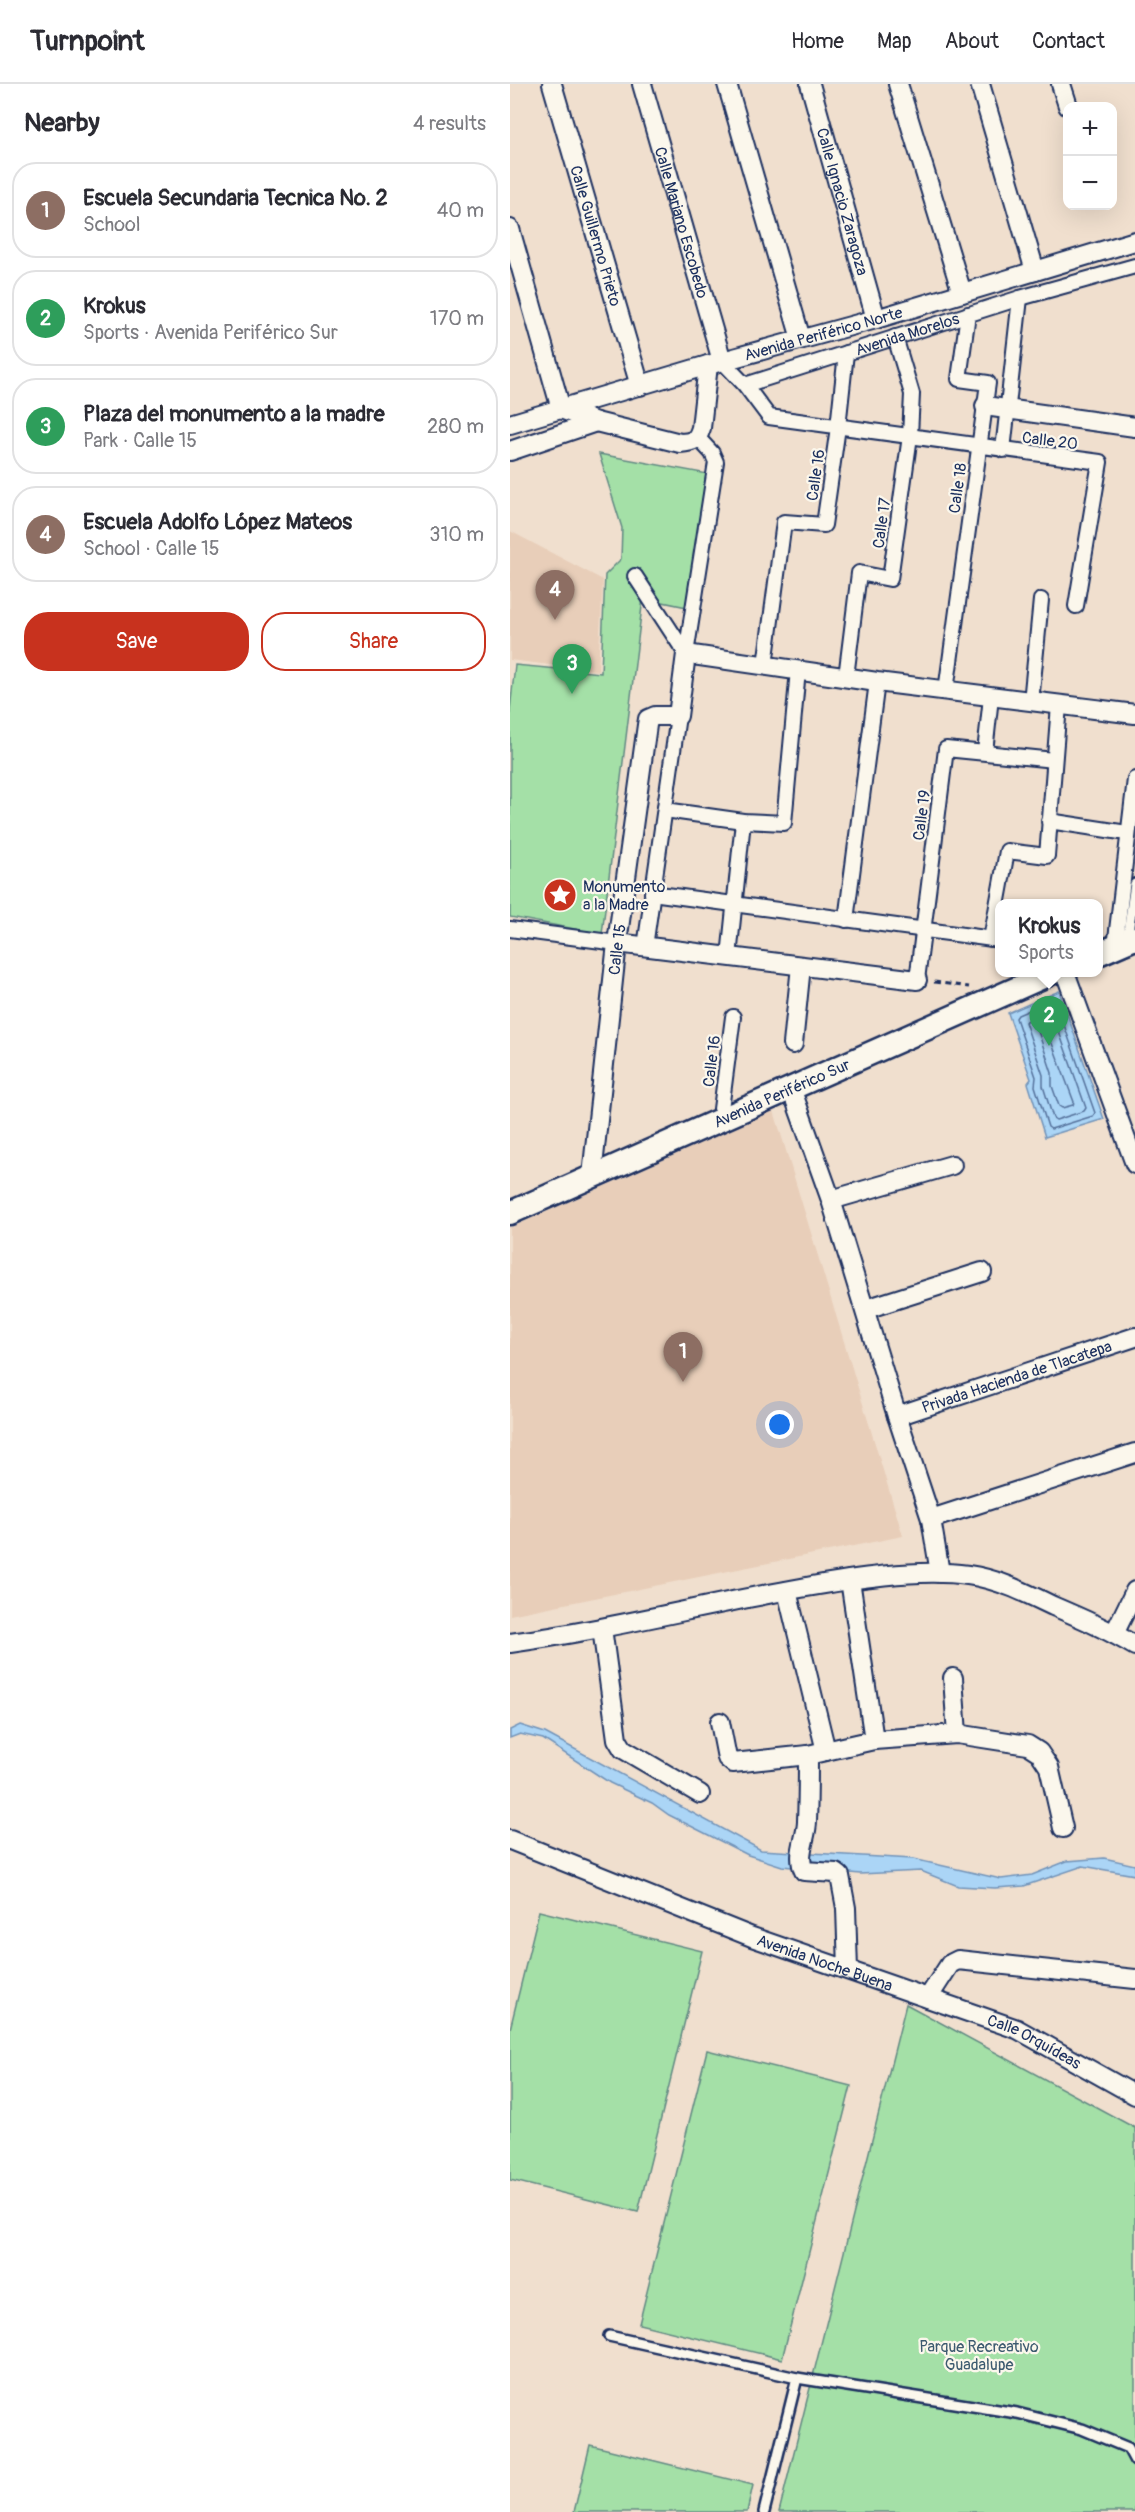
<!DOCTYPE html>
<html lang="en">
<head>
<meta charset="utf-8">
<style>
	body { margin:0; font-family:Pangolin,sans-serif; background:#f2f2f3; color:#2b2b33 }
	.controls { position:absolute; right:18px; top:18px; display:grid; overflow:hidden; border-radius:12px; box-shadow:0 6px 24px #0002 }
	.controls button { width:54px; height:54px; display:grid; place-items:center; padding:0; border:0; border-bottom:2px solid #e1e1e2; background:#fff; color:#2b2b33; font:30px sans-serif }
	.you { position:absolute; left:270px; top:1341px; width:21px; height:21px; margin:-15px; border:4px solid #fff; border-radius:50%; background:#1a73e8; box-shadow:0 0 0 9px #1a73e833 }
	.badge { display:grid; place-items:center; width:39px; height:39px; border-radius:50%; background:#c8321e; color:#fff; font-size:20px; font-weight:700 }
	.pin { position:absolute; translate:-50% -50px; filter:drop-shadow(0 2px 3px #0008) }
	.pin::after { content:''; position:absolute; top:32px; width:21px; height:18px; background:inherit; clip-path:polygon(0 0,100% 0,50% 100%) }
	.popup { position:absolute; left:485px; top:815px; width:108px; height:78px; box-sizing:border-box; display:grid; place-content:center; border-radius:12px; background:#fff; filter:drop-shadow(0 2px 4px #0005); font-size:20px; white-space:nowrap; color:#7c7c81 }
	.popup b { font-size:22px; color:#2b2b33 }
	.popup::after { content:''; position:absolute; left:50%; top:100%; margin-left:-12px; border:12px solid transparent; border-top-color:#fff }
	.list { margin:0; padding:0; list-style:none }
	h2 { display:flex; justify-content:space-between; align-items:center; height:78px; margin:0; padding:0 24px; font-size:26px }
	h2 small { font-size:20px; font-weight:400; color:#7c7c81 }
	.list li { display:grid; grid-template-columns:39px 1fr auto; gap:18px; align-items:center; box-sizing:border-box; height:96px; margin:0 12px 12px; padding:0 12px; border:2px solid #e1e1e2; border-radius:24px }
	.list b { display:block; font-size:22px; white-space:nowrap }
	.list p { margin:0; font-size:20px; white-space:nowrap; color:#7c7c81 }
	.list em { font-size:20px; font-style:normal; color:#7c7c81 }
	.actions { display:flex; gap:12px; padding:18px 24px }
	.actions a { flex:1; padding:14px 0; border:2px solid #c8321e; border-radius:24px; text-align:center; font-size:21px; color:#c8321e }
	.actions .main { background:#c8321e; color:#fff }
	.map { position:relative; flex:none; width:625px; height:2428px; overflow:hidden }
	header { display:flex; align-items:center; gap:36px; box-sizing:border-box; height:84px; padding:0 30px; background:#fff; border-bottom:2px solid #e1e1e2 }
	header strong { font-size:28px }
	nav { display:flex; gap:33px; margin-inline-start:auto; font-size:21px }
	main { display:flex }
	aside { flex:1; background:#fff }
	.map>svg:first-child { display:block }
	.built { fill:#e8ceb9 }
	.green { fill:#a4e0a7; stroke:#608882; stroke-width:1.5 }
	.water { fill:#abd5f6; stroke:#7193b9; stroke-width:1.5 }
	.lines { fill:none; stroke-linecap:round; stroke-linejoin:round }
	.shore { stroke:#55719b; stroke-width:1.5 }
	.service-casing { stroke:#1b2f5e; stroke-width:14 }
	.pedestrian-casing { stroke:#1b2f5e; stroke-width:18 }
	.minor-casing { stroke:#1b2f5e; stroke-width:22 }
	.tertiary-casing { stroke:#1b2f5e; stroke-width:27 }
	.path { stroke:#1b2f5e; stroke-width:3; stroke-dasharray:6 4.5; stroke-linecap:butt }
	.service { stroke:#fbf7ec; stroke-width:9 }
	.pedestrian { stroke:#fbf7ec; stroke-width:14 }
	.minor { stroke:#fbf7ec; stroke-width:18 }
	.tertiary { stroke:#fbf7ec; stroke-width:22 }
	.labels { text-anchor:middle; stroke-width:4.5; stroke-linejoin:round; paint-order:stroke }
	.street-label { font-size:16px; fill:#1b2f5e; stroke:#fbf7ec }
	.poi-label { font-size:16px; fill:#1b2f5e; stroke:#fbf7ec; text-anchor:start }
	.park-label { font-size:16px; fill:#3d5b70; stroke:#fbf7ec }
</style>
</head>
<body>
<header>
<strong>Turnpoint</strong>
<nav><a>Home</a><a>Map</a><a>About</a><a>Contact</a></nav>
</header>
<main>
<aside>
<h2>Nearby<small>4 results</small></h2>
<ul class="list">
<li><span class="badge" style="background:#8d6e63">1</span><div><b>Escuela Secundaria Tecnica No. 2</b><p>School</p></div><em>40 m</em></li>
<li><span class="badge" style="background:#2e9e5b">2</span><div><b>Krokus</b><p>Sports · Avenida Periférico Sur</p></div><em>170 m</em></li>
<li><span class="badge" style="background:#2e9e5b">3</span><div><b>Plaza del monumento a la madre</b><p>Park · Calle 15</p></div><em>280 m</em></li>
<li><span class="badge" style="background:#8d6e63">4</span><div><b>Escuela Adolfo López Mateos</b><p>School · Calle 15</p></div><em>310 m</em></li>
</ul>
<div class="actions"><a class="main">Save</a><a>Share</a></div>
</aside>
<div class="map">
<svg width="625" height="2428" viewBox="0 0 625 2428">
	<rect width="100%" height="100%" fill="#f0dfce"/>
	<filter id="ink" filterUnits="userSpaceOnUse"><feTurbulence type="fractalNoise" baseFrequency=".0167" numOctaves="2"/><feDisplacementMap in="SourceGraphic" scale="12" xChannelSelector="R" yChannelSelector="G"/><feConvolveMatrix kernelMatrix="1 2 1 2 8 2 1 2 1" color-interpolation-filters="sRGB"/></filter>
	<g filter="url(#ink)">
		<!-- built -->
		<g class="built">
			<polygon points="0,447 93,496 88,587 0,576"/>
			<polygon points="264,1027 393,1452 0,1531 0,1144"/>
		</g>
		<!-- green -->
		<g class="green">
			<polygon points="89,370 198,390 177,523 133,514 92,850 0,833 0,626 5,581 91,589 95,491 111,475 112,444"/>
			<polygon points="29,1827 192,1867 128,2128 0,2096 0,1945"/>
			<polygon points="396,1920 625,2044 625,2428 269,2428"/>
			<polygon points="197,1966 341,2002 272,2275 129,2240"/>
			<polygon points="80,2361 243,2401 237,2428 64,2428"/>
		</g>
		<!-- water -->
		<g class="water">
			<polygon points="549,907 594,1035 535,1053 518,999 521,995 498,929"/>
			<polygon points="10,1641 35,1649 251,1766 403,1775 491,1795 522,1791 557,1777 594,1774 625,1781 625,1791 573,1782 514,1802 485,1804 448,1802 411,1787 350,1790 272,1782 238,1771 159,1731 142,1719 100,1699 33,1655 10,1650 0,1654 0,1646"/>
		</g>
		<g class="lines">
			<!-- shore -->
			<g class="shore">
				<polygon points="543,916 546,918 585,1029 583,1032 541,1045 538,1043 525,1002 526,993 506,934 508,931"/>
				<polygon points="538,926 542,928 576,1024 574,1027 546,1036 543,1034 533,1002 533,991 515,938"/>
				<polygon points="534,938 564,1018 563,1021 552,1024 549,1022 542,1002 542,989 527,944 528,940"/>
			</g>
			<!-- service casing -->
			<g class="service-casing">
				<g id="service">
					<polyline points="617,856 625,800"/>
					<polyline points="99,2252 287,2294 507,2329 572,2345 618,2364 625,2377"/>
					<polyline points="254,2428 287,2294"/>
				</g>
			</g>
			<!-- pedestrian casing -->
			<g class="pedestrian-casing">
				<g id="pedestrian">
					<polyline points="212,277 235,301 259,333 590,378 566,522"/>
					<path id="s1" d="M235 301 510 214 625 182"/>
					<polyline points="493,366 510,214"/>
					<polyline points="125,492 176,570"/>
					<polyline points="176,570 206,378 202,369 188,354"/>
					<polyline points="255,581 274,438 314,441 328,343 336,269"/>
					<polyline points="336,593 349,489 380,495 400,352 402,310 385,253"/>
					<polyline points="436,607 478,299 449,295 458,230"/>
					<polyline points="521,618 531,516"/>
					<polyline points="475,668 481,613"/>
					<polyline points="155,726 233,737 274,739 288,586"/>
					<polyline points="539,737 617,749"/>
					<polyline points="142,809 490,856"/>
					<polyline points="336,836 367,598"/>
					<polyline points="0,845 107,859"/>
					<polyline points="481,855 497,767 537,772 549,621"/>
					<polyline points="135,863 168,632"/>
					<polyline points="605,863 625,695"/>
					<polyline points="219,873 233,737"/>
					<polyline points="407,896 436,665 544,676"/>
					<polyline points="211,1025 223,933"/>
				</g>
			</g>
			<!-- minor casing -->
			<g class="minor-casing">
				<g id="minor">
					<path id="s2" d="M42 0 130 302"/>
					<path id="s3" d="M132 0 212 277"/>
					<polyline points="217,0 291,255"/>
					<path id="s4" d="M300 0 366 235"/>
					<polyline points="388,0 452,209"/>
					<polyline points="470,0 525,187"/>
					<polyline points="551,0 558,22"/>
					<path d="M0 145 51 325 86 338 170 359C183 358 187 357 191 344L198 281"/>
					<polyline points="475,322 625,343"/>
					<path id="s5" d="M0 340 198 281 366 235 625 157"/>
					<polyline points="0,367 86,338"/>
					<polyline points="107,859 407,896"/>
					<polyline points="555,888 625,1080"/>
					<polyline points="283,960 291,882"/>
					<polyline points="281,1004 321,1116 387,1332 421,1435 430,1489"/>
					<path id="s6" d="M82 1092 107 859 137 641 138 635 145 632H168L176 570 367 598 625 630"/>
					<polyline points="321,1116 442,1081"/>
					<polyline points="356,1225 472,1188"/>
					<path id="s7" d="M387 1332 625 1253"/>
					<polyline points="421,1435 625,1369"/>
					<polyline points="340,1496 364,1656"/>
					<polyline points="277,1507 316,1667"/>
					<polyline points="92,1544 107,1655 113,1665 190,1710"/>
					<polyline points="604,1550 625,1507"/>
					<path d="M0 1559C98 1546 193 1521 291 1504 341 1495 407 1484 458 1491 488 1495 516 1509 543 1522 571 1534 599 1546 625 1562"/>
					<polyline points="443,1594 447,1650"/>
					<polyline points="210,1638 217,1674 223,1679 298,1671 364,1656 447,1650 518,1661 529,1668 539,1683 553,1744"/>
					<path d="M298 1671C298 1693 298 1715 297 1737 297 1754 286 1770 294 1787L326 1789 330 1792 336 1824 338 1886"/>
					<path id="s8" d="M0 1756 242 1853 507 1945 625 2011"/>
					<polyline points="418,1914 440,1880 448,1876 625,1895"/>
				</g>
			</g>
			<!-- tertiary casing -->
			<g class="tertiary-casing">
				<g id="tertiary">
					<polyline points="588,870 625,854"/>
					<path id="s9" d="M0 1129 544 888"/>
				</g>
			</g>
			<!-- path -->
			<polyline class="path" points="424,898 459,903"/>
			<!-- service -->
			<use href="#service" class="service"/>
			<!-- pedestrian -->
			<use href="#pedestrian" class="pedestrian"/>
			<!-- minor -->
			<use href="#minor" class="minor"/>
			<!-- tertiary -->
			<use href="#tertiary" class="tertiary"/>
		</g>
	</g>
	<!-- icons -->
	<defs>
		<g id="sight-disc" transform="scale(1.725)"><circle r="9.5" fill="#c8321e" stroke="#fbf7ec"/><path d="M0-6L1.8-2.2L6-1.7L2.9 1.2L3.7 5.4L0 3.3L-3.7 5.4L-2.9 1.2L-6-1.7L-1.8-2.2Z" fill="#fff"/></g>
	</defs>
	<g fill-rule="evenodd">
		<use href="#sight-disc" x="50" y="811"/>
	</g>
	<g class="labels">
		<!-- street labels -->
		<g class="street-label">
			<text dy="6" stroke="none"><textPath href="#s4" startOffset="122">Calle Ignacio Zaragoza</textPath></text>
			<text dy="6" stroke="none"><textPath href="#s3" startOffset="144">Calle Mariano Escobedo</textPath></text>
			<text dy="6" stroke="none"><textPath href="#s2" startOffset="158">Calle Guillermo Prieto</textPath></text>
			<text dy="6" stroke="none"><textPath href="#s5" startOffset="326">Avenida Periférico Norte</textPath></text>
			<text dy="6" stroke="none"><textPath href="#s1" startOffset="170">Avenida Morelos</textPath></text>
			<text transform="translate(540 356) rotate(7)" y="6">Calle 20</text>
			<text transform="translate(305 391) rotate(-82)" y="6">Calle 16</text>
			<text transform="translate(447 404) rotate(-82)" y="6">Calle 18</text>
			<text transform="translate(371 439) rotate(-82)" y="6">Calle 17</text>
			<text transform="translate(411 731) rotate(-83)" y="6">Calle 19</text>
			<text dy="6" stroke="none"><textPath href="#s6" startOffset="228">Calle 15</textPath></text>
			<text transform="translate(201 977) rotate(-83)" y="6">Calle 16</text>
			<text dy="6" stroke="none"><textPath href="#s9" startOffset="297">Avenida Periférico Sur</textPath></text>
			<text dy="6" stroke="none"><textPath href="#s7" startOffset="126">Privada Hacienda de Tlacatepa</textPath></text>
			<text dy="6" stroke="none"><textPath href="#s8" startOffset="338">Avenida Noche Buena</textPath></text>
			<text dy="6" stroke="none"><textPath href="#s8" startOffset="562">Calle Orquídeas</textPath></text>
		</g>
		<!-- poi labels -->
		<g class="poi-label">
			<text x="73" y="808">Monumento<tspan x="73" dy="18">a la Madre</tspan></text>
		</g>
		<!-- park labels -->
		<g class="park-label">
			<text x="469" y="2268">Parque Recreativo<tspan x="469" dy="18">Guadalupe</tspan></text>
		</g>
	</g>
</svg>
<div class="controls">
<button>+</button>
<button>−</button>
</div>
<div class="you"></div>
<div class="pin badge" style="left:173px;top:1298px;background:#8d6e63">1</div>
<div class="pin badge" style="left:539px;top:962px;background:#2e9e5b">2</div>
<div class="popup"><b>Krokus</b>Sports</div>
<div class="pin badge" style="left:62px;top:610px;background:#2e9e5b">3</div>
<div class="pin badge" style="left:45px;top:536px;background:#8d6e63">4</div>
</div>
</main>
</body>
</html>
